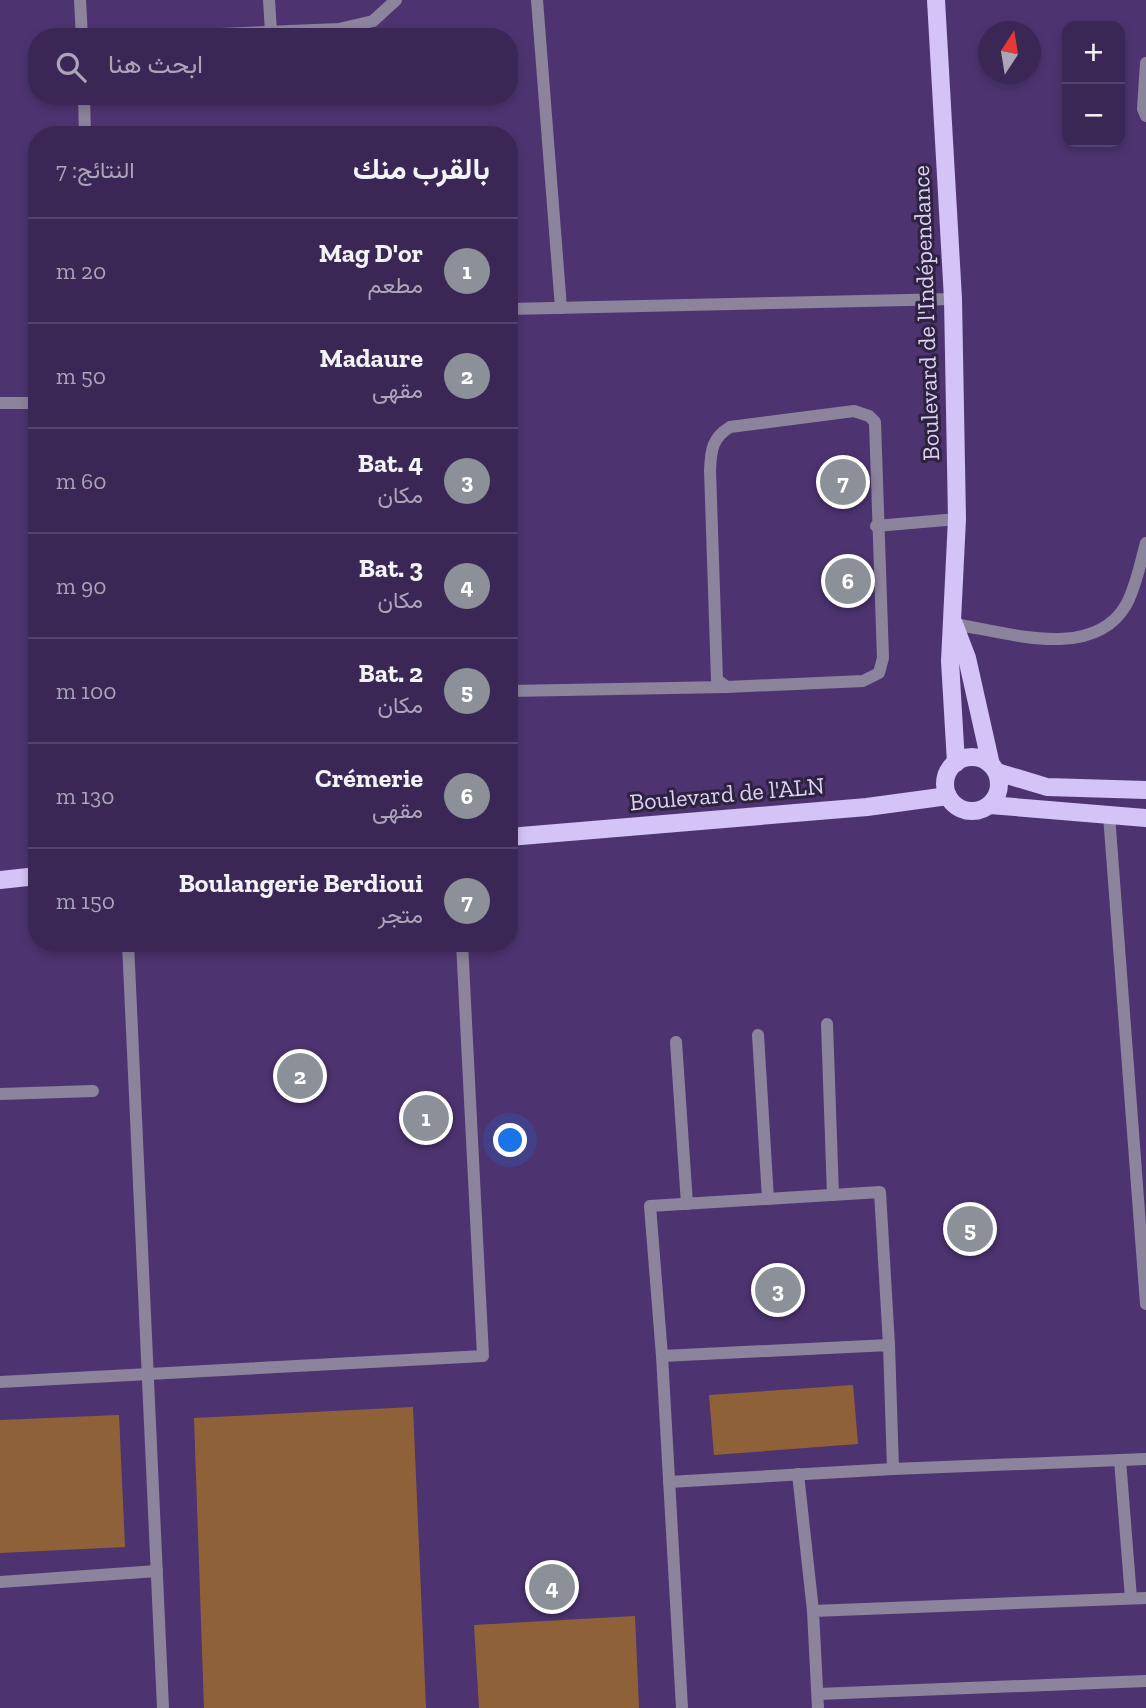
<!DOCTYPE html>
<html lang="ar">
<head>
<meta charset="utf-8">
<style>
	body { margin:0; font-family:"Zilla Slab",Vazirmatn,serif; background:#412f5b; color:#f1f3f6; direction:rtl }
	.controls { position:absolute; right:21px; top:21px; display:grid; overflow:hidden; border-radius:14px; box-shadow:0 4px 10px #0003 }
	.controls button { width:63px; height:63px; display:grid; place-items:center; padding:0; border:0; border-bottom:2px solid #54446c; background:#3a2755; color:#f1f3f6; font:35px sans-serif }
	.compass { position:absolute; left:978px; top:21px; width:63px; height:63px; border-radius:50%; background:#3a2755; box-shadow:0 4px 10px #0003; rotate:12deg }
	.you { position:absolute; left:511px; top:1141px; width:24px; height:24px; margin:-18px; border:5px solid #fff; border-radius:50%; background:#1a73e8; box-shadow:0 0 0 10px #1a73e833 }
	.badge { display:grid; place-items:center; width:46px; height:46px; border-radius:50%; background:#8c9099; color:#fff; font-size:23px; font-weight:700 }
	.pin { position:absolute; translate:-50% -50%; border:4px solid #fff; box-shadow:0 2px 7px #0006 }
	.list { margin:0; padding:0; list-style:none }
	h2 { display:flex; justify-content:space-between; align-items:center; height:91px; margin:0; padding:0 28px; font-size:30px }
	h2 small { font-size:23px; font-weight:400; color:#aba5b9 }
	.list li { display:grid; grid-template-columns:46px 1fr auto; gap:21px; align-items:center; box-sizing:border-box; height:105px; padding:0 28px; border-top:2px solid #54446c }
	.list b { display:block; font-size:26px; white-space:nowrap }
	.list p { margin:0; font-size:23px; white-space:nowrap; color:#aba5b9 }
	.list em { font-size:23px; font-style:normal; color:#aba5b9 }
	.icon { flex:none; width:38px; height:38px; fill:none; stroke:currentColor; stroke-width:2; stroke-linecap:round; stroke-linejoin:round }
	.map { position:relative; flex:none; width:1146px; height:1708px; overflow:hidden; direction:ltr }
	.search { position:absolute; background:#3a2755; box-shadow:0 4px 10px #0003; left:28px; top:28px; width:490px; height:77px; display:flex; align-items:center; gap:18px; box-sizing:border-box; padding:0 24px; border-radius:28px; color:#aba5b9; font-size:26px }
	.panel { position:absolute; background:#3a2755; box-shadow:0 4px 10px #0003; left:28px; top:126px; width:490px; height:826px; border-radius:28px; direction:rtl }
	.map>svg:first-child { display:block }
	.green { fill:#8f6139 }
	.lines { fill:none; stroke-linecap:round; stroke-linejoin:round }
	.minor { stroke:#8c849d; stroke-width:12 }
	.major { stroke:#d4c3f6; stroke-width:18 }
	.labels { text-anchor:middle; stroke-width:6; stroke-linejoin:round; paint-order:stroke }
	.street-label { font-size:24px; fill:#dcd0f4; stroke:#2e233f }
</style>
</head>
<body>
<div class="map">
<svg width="1146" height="1708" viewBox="0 0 1146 1708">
	<rect width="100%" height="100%" fill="#4d3471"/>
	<!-- green -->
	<g class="green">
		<polygon points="853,1385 858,1444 714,1455 709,1395"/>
		<polygon points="413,1407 426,1708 204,1708 194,1418"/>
		<polygon points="119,1415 125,1547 0,1553 0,1420"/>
		<polygon points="635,1616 639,1708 479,1708 474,1625"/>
	</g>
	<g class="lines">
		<!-- minor -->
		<g class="minor">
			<polyline points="80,0 82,37"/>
			<polyline points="269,0 271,32"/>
			<polyline points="537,0 561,308"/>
			<polyline points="149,37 339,29 373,21 396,0"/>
			<polyline points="1146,63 1143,109 1146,116"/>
			<polyline points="84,96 85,135"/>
			<polyline points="509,309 953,299"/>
			<polyline points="0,403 37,403"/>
			<path d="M854 411 869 416 875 422 883 658 879 673 863 681 727 687 717 680 710 470C711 450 712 438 730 427Z"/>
			<polyline points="876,526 957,519"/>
			<path d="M954 624C1006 632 1093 662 1126 605 1136 587 1140 564 1146 543"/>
			<polyline points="509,691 726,687"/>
			<polyline points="1109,815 1146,1304"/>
			<polyline points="128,943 163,1708"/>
			<polyline points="827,1024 833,1195"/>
			<polyline points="758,1035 768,1199"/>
			<polyline points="676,1042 687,1204"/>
			<polyline points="0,1094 93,1091"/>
			<polyline points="662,1356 650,1206 880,1192 889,1345"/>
			<polyline points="0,1382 483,1356 462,943"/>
			<polyline points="1120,1460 1131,1598"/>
			<polyline points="798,1474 813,1611"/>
			<polyline points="669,1482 893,1469"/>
			<polyline points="0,1582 157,1571"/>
			<polyline points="818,1694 1146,1681"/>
			<polyline points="682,1708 662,1356 889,1345 893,1469 1146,1459"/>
			<polyline points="818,1708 813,1611 1146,1598"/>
		</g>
		<!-- major -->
		<g class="major">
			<polyline points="936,0 953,299 957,519 950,661 956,763"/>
			<polyline points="954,624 967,658 991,765"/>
			<circle cx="972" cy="784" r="27"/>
			<polyline points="997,772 1047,787 1146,790"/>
			<polyline points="990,805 1146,818"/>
			<polyline points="509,837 867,807 948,796"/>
			<polyline points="0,880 37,876"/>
		</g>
	</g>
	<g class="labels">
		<!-- street labels -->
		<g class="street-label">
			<text transform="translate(926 313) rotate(-92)" y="8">Boulevard de l'Indépendance</text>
			<text transform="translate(727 794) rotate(-5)" y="8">Boulevard de l'ALN</text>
		</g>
	</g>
</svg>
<div class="controls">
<button>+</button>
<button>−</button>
</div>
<svg class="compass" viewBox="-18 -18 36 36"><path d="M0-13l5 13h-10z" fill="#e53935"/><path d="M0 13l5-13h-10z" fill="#aba5b9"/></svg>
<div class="you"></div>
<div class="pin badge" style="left:426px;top:1118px">1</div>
<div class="pin badge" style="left:300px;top:1076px">2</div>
<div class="pin badge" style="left:778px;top:1290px">3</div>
<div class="pin badge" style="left:552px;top:1587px">4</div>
<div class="pin badge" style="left:970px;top:1229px">5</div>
<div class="pin badge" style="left:848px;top:581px">6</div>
<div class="pin badge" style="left:843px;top:482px">7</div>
<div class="search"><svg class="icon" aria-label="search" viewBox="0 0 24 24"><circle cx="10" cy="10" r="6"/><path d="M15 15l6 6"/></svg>ابحث هنا</div>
<section class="panel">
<h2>بالقرب منك<small>النتائج: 7</small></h2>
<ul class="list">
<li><span class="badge">1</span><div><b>Mag D'or</b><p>مطعم</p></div><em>20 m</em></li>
<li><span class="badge">2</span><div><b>Madaure</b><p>مقهى</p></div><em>50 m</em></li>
<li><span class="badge">3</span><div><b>Bat. 4</b><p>مكان</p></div><em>60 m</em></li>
<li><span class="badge">4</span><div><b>Bat. 3</b><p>مكان</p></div><em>90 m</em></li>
<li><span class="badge">5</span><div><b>Bat. 2</b><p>مكان</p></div><em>100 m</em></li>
<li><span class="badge">6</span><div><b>Crémerie</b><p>مقهى</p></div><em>130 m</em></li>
<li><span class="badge">7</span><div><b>Boulangerie Berdioui</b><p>متجر</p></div><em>150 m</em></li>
</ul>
</section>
</div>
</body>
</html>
